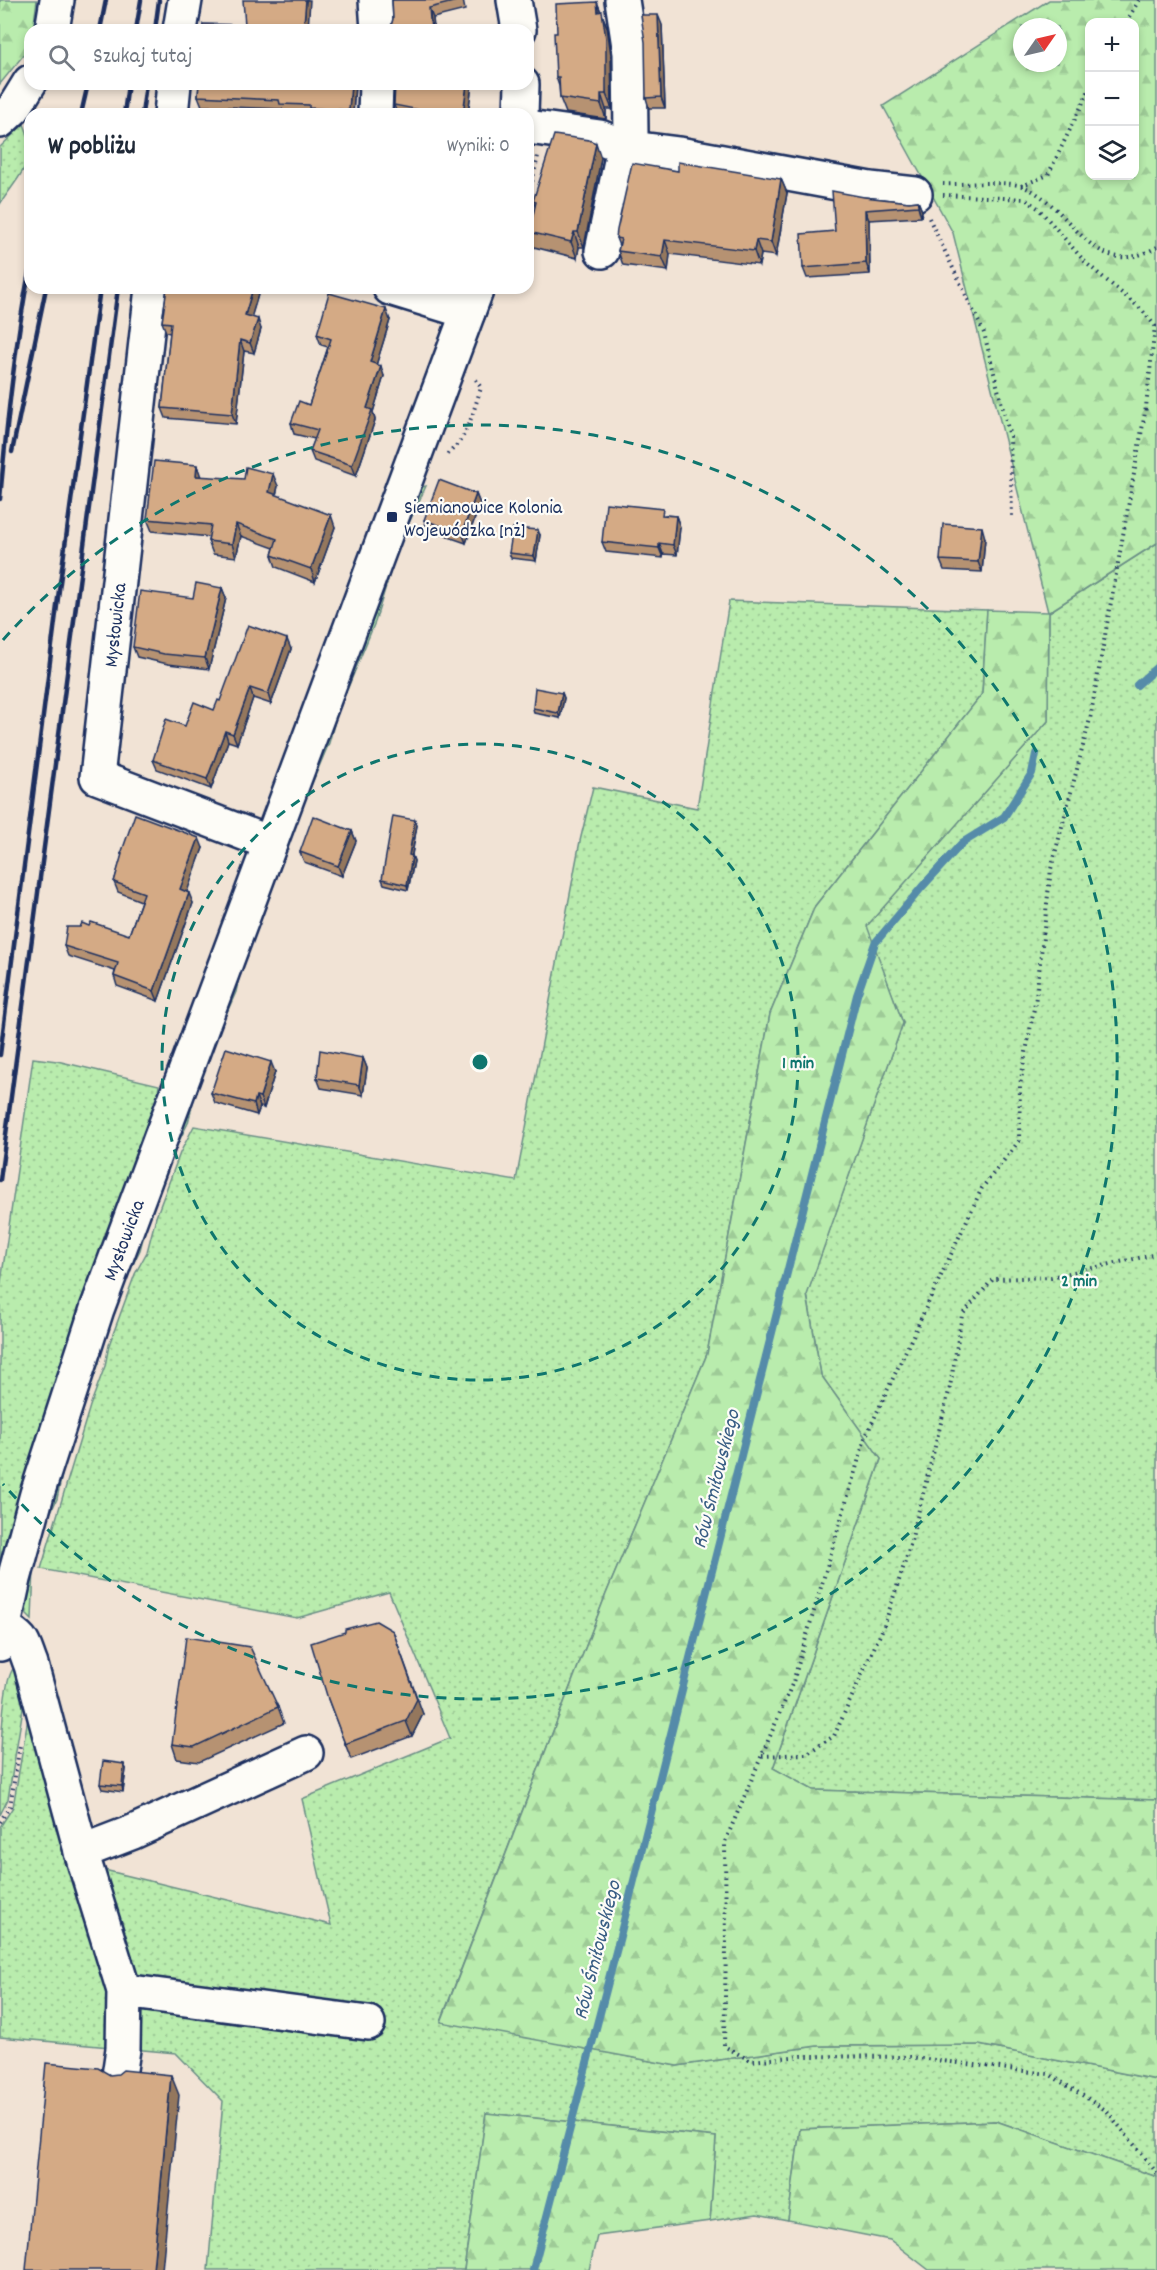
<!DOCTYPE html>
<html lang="pl">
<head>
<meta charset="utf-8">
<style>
	body { margin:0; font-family:Dekko,sans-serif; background:#f6f6f7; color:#1f2937 }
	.controls { position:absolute; right:18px; top:18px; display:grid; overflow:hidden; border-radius:12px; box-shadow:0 3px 9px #0003 }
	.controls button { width:54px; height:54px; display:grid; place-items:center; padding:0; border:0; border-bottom:2px solid #e0e1e3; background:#fff; color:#1f2937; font:30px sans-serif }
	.compass { position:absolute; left:1013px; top:18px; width:54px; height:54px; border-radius:50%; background:#fff; box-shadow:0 3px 9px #0003; rotate:56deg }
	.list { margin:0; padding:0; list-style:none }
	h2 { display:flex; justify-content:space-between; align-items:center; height:78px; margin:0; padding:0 24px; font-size:26px }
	h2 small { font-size:20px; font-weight:400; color:#747a83 }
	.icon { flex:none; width:33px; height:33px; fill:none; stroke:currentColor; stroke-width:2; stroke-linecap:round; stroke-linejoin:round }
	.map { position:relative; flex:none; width:1157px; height:2270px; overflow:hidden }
	.search { position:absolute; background:#fff; box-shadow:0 3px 9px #0003; left:24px; top:24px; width:510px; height:66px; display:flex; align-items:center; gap:15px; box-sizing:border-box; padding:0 21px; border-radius:18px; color:#747a83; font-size:22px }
	.panel { position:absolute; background:#fff; box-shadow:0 3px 9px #0003; left:24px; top:108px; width:510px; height:186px; border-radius:18px }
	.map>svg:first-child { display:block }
	.grass { fill:url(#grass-dots); stroke:#6a8e86; stroke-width:1.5 }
	.forest { fill:url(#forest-firs); stroke:#6a8e86; stroke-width:1.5; fill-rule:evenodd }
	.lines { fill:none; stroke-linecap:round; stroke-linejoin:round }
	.stream { stroke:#558ba9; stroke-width:8 }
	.minor-casing { stroke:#1b2f5e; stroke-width:38 }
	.path { stroke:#1b2f5e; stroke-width:4; stroke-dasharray:1.5 4.5; stroke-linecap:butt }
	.minor { stroke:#fdfcf7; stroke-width:33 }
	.rail { stroke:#1b2f5e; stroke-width:4.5 }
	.wall { fill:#b69272; stroke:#1b2f5e; stroke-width:1.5 }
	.shaded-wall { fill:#94775d; stroke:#1b2f5e; stroke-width:1.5 }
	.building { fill:#d4aa85; stroke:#1b2f5e; stroke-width:1.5 }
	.ring { fill:none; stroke:#0f766e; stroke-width:3; stroke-dasharray:10 8 }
	.poi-dot { fill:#1b2f5e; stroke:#fdfcf7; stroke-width:2 }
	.labels { text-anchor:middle; stroke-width:4.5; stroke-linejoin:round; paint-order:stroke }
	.poi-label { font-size:20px; fill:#1b2f5e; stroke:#fdfcf7; text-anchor:start }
	.street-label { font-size:20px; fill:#1b2f5e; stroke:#fdfcf7 }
	.water-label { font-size:21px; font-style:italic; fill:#385d84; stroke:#fdfcf7 }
	.centre { fill:#0f766e; stroke:#fdfcf7; stroke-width:3 }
	.ring-label { font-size:18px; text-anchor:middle; font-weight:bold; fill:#0f766e; stroke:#fdfcf7; stroke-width:4.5; stroke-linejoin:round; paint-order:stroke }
</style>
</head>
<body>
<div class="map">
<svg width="1157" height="2270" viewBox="0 0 1157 2270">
	<defs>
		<pattern id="grass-dots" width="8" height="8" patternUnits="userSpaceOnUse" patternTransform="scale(1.5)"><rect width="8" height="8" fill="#b9ecad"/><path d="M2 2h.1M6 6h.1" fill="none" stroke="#9ecb97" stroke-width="1.8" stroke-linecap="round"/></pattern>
		<pattern id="forest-firs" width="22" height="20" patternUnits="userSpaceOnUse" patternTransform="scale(1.5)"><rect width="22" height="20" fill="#b9ecad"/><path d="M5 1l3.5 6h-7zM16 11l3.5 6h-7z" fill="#9ecb97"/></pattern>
	</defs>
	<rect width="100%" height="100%" fill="#f1e3d5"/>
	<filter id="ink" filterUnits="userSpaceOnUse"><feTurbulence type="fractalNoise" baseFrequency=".0167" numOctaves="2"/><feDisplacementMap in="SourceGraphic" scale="12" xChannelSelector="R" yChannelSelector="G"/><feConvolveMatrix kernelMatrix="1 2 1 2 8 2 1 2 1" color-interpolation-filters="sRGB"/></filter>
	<g filter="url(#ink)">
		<!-- grass -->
		<g class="grass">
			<path d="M24 124C40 160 19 175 0 204V147Z"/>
			<polygon points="426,486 398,547 375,622 345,695 341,693 417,488"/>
			<polygon points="1157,543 1157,1800 813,1790 773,1768 881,1459 821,1375 807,1294 903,1023 866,926 1048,721 1049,612"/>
			<polygon points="729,601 987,610 982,694 815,906 770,1014 707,1354 606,1594 441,2021 677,2066 817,2046 979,2045 1157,2080 1157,2177 996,2121 800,2129 788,2220 757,2214 710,2221 716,2137 486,2113 464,2270 208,2270 223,2101 176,2053 0,2037 0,1827 13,1807 30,1706 92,1867 331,1925 302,1799 450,1738 389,1592 297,1618 41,1569 90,1406 105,1366 109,1345 135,1274 147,1252 156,1217 180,1153 194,1126 516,1181 580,841 593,787 697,808"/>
			<polygon points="332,716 336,717 329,743 305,800 302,796"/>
			<polygon points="242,964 236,992 215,1039"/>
			<polygon points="33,1058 57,1061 159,1085 156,1109 0,1576 0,1289"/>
			<polygon points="196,1089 188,1123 173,1153 150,1212 140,1250 128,1274 102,1343 99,1363 83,1405 63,1469 57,1499 47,1520 34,1566 32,1620 27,1615 25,1596 80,1400"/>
			<path d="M14 1668 17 1669 26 1690 8 1799 0 1815C0 1790 0 1681 14 1668Z"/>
		</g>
		<!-- forest -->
		<g class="forest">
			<polygon points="0,0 37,0 33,30 30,30 30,47 0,84"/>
			<path d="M1049 0H1157V543L1049 612 1048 721 867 926 903 1023 807 1295 821 1375 881 1459 773 1768 813 1790 1157 1800V2080L979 2045 817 2046 677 2066 441 2022 606 1594 707 1354 770 1014 815 906 982 694 987 610 1048 612 953 233 883 106ZM1090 22H1134V176H1090ZM1022 27H1058V63H1022Z"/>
			<polygon points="486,2113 716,2137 710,2221 597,2236 589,2270 464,2270"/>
			<polygon points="996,2121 1157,2177 1157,2270 929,2270 890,2240 788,2220 800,2129"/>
		</g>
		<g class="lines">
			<!-- stream -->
			<g class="stream">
				<polyline points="1137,685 1157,667"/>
				<polyline points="533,2270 619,1940 857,995 875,943 922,887 962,843 1004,817 1032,773 1036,754"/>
			</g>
			<!-- minor casing -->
			<g class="minor-casing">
				<g id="minor">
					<polyline points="376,0 378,30"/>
					<polyline points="514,0 519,30"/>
					<polyline points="622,0 630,53 631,135"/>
					<polyline points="52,30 57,0"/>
					<polyline points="180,30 185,0"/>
					<polyline points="171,114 174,84"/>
					<polyline points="375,114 376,84"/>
					<polyline points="521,114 522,84"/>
					<polyline points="0,121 14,108 30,82"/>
					<polyline points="528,127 600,137 624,147 679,154 870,189 915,194"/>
					<polyline points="602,251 624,147"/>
					<polyline points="152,288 97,777 270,843"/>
					<polyline points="390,288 468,312"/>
					<path d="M3 1628C25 1638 23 1645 31 1665L83 1858 124 1991 123 2049 119 2076"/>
					<path id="s1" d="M0 1644 14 1579 37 1494 97 1309 477 288"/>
					<polyline points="81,1852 133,1832 306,1753"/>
					<polyline points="124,1991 368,2023"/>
				</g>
			</g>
			<!-- path -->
			<g class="path">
				<polyline points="1126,22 1139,0"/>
				<path d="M943 184C964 185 1003 180 1022 186 1075 206 1090 285 1157 247"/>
				<polyline points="1021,186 1048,175 1090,88"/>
				<polyline points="943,195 1025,199 1038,208 1086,263 1142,310 1155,326 1146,407 1090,719 1051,869 1036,997 1020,1085 1019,1141 982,1188 865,1438 793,1682 725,1842 726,1948 724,2046 751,2061 802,2056 910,2057 1049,2074 1107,2111 1157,2173"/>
				<polyline points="528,199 538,156"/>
				<polyline points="929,218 984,333 1010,437 1012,516"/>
				<path d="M447 454C468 439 473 411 481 388L475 378"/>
				<polyline points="762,1756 806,1754 834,1736 884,1626 908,1553 950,1387 962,1315 993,1279 1051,1277 1157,1254"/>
				<polyline points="0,1822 10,1806 20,1745"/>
			</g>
			<!-- minor -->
			<use href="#minor" class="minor"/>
			<!-- rail -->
			<g class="rail">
				<polyline points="100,30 106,0"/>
				<polyline points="136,30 141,0"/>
				<polyline points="155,30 159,0"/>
				<polyline points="81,114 88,84"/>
				<polyline points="124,114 128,84"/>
				<polyline points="142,114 146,84"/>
				<polyline points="12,452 46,288"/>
				<path d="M0 499C7 421 15 344 30 267"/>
				<polyline points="0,1055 59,590 100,288"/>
				<polyline points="0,1180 118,288"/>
			</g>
		</g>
		<!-- wall -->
		<g class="wall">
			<polygon points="392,0 463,0 465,10 433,18 434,30 391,29 393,19"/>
			<polygon points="597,2 607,27 611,55 612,109 606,109 606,119 566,113 560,98 559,86 556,77"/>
			<polygon points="662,25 665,108 649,108 646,98"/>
			<polygon points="199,84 355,84 353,114 283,114 282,109 202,106 198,96"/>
			<polygon points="395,84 472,84 468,114 397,114 394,105"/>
			<polygon points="601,158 584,247 579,247 577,258 534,247 529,232 535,207 533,201"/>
			<polygon points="678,171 781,179 787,193 776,256 761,254 759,265 670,254 668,271 623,265 618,251 619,246 616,238"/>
			<polygon points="864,197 909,202 918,201 922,211 921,217 869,220 870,274 807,278 803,268"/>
			<polygon points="167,288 260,288 251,317 261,329 254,353 244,351 236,424 166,418 162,408 170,333 166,332 162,322"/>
			<polygon points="390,320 376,365 384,376 373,412 375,420 356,476 314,461 310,451 315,439 294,434 291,423 309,405 328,347 321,345 317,334"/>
			<polygon points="201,477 278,486 276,495 335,527 315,582 276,567 272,555 274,548 241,536 236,557 213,554 208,541 209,537 152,531 147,519"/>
			<polygon points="476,494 480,504 466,543 428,530 424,520"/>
			<polygon points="665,515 676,516 680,527 677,555 663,554 663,558 606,552 602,542"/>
			<polygon points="540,535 536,561 511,558 509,553"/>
			<polygon points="985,538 982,572 944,570 940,560"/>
			<polygon points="222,588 226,598 209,669 168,664 137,657 133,647 193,598"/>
			<polygon points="291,649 271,704 253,698 237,744 228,741 211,789 157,769 153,760 185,726 214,710 220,701"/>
			<polygon points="562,693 564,698 560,718 534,713 533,708"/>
			<polygon points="417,825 412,855 414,861 408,890 384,884 382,879"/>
			<polygon points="352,831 356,841 342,876 304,862 300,852"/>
			<polygon points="203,848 186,892 193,903 158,1001 117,986 114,976 115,971 68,956 64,946 80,927 89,926 129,935 141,901 118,892 114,882 122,856 121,854"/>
			<polygon points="363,1058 367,1068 363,1095 321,1088 317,1078"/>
			<polygon points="275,1072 264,1108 260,1107 257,1115 215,1103 211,1093"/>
			<polygon points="328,1699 423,1714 412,1736 351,1759"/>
			<polygon points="278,1707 284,1723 199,1762 177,1759 172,1744"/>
			<polygon points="126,1769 123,1792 102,1789 100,1784"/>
		</g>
		<!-- shaded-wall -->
		<g class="shaded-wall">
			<polygon points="306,0 310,0 308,30 304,24"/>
			<polygon points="597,2 607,27 611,55 612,109 606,94"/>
			<polygon points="429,8 433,18 434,30 432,30"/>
			<polygon points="658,15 662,25 665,108 661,97"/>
			<polygon points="351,84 355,84 353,114 351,114 349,110"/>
			<polygon points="467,84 472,84 468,114 463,114"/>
			<polygon points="601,94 606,109 606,119 601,104"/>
			<polygon points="596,143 601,158 584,247 578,232"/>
			<polygon points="781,179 787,193 776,256 771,242"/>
			<polygon points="918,201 922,211 921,217 918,206"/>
			<polygon points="865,210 869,220 870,274 866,263"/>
			<polygon points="574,232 579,247 577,258 571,242"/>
			<polygon points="665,240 670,254 668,271 662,257"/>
			<polygon points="756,240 761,254 759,265 754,251"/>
			<polygon points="253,288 260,288 249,325 245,315"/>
			<polygon points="386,309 390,320 374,372 370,362"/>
			<polygon points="258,319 261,329 254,353 250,343"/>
			<polygon points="240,340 244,351 236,424 232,414"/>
			<polygon points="381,366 384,376 373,412 375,420 356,476 352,465 367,408"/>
			<polygon points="197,465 201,477 196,476"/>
			<polygon points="273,474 278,486 274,504 269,492"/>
			<polygon points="476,494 480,504 466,543 462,533"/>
			<polygon points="331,515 335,527 315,582 311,569"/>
			<polygon points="676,516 680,527 677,555 673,545"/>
			<polygon points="236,524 241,536 236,557 232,544"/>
			<polygon points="982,527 985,538 982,572 978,562"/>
			<polygon points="538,530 540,535 536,561 534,556"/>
			<polygon points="659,543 663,554 663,558 659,548"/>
			<polygon points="222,588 226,598 209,669 205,658"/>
			<polygon points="287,639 291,649 271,704 268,694"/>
			<polygon points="250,688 253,698 237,744 233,734"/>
			<polygon points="562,693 564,698 560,718 558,713"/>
			<polygon points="225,731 228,741 211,789 207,779"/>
			<polygon points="415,820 417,825 411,860 409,855"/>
			<polygon points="352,831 356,841 342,876 338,866"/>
			<polygon points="199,838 203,848 184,900 180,889"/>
			<polygon points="412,856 414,861 408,890 407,885"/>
			<polygon points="189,893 193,903 158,1001 154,991"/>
			<polygon points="363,1058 367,1068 363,1095 359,1085"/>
			<polygon points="271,1062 275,1072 264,1108 260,1097"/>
			<polygon points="256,1096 260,1107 257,1115 254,1104"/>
			<polygon points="393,1631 423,1714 412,1736 406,1721"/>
			<polygon points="124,1764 126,1769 123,1792 122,1786"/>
			<polygon points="171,2075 179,2095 162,2270 153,2270"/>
		</g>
		<!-- building -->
		<g class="building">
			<polygon points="243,0 306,0 304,24 357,26 360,30 202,30 203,24 245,25"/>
			<polygon points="392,0 461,0 429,8 431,30 434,30 390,30 393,19"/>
			<polygon points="597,2 598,12 602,11 606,39 606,94 601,94 601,104 560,98 559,77 556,77 554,33 557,33 556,4"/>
			<polygon points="641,15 658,15 661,97 646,98 645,42"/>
			<polygon points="199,84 351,84 349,110 309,108 309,105 280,104 279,100 198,96"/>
			<polygon points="395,84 467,84 463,114 420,114 420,110 394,105"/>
			<polygon points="554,135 589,140 596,143 578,232 574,232 571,242 529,232 536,202 533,201"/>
			<polygon points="678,162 781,179 771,242 756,240 754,251 665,240 662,257 618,251 621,239 616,238 617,230 632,163 678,171"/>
			<polygon points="832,191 864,197 909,202 918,201 918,206 865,210 866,263 803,268 801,234 835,231"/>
			<polygon points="167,288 253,288 245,315 258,319 250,343 240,340 232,414 162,408 171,323 162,322"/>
			<polygon points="329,293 386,309 370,362 381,366 367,408 372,410 352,465 310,451 318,430 291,423 299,401 309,405 331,339 317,334"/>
			<polygon points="154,461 197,465 196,476 244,479 246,467 273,474 269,492 331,515 311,569 272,555 277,539 236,524 232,544 208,541 211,525 147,519"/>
			<polygon points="439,480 476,494 462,533 424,520"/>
			<polygon points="606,503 663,509 662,515 676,516 673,545 659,543 659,548 602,542"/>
			<polygon points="943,524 982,527 978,562 940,560"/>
			<polygon points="513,528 538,530 534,556 509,553"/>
			<polygon points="196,583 222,588 205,658 164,654 133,647 140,591 193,598"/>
			<polygon points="248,625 287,639 268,694 250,688 233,734 225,731 207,779 153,760 166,719 185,726 194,702 214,710 218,700 220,701"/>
			<polygon points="535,688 562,693 558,713 533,708"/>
			<polygon points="135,814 199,838 180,889 189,893 154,991 114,976 118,963 64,946 67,927 80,927 82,923 89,926 91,922 129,935 144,893 114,882 122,854 121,854"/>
			<polygon points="313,816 352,831 338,866 300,852"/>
			<polygon points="393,816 415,820 409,855 412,856 407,885 382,879"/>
			<polygon points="226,1048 271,1062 260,1097 256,1096 254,1104 211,1093"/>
			<polygon points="320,1050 363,1058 359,1085 317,1078"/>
			<polygon points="376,1621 393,1631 417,1699 406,1721 345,1744 328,1699 311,1643 345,1632 345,1629"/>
			<polygon points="186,1637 250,1647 278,1707 194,1747 172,1744"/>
			<polygon points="103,1761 124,1764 122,1786 100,1784"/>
			<polygon points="46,2063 98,2068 110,2075 118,2074 123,2070 171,2075 153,2270 26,2270"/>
		</g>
	</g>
	<!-- distance rings -->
	<g class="ring">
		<circle cx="480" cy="1062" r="318"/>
		<path d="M3 640A637 637 0 1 1 3 1484"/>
	</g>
	<!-- markers -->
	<rect class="poi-dot" x="386" y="511" width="12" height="12" rx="3"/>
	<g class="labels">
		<!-- poi labels -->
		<g class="poi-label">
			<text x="404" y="513">Siemianowice Kolonia<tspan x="404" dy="23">Wojewódzka [nż]</tspan></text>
		</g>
		<!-- street labels -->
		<g class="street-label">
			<text transform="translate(114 625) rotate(-84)" y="7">Mysłowicka</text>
			<text dy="7" stroke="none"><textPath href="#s1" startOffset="423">Mysłowicka</textPath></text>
		</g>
		<!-- water labels -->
		<g class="water-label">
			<text transform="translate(715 1479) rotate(-76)" y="7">Rów Śmiłowskiego</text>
			<text transform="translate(596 1950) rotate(-76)" y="7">Rów Śmiłowskiego</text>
		</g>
	</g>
	<circle cx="480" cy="1062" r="9" class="centre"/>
	<g class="ring-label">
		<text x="798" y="1068">1 min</text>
		<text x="1079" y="1286">2 min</text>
	</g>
</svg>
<div class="controls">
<button>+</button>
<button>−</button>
<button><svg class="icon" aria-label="layers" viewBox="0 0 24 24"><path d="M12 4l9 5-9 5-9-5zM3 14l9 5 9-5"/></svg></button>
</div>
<svg class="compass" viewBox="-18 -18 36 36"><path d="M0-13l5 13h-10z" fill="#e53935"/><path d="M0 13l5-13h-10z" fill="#747a83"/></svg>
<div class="search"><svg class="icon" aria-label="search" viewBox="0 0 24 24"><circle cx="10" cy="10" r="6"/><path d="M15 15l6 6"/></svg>Szukaj tutaj</div>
<section class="panel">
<h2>W pobliżu<small>Wyniki: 0</small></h2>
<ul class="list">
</ul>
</section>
</div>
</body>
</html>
